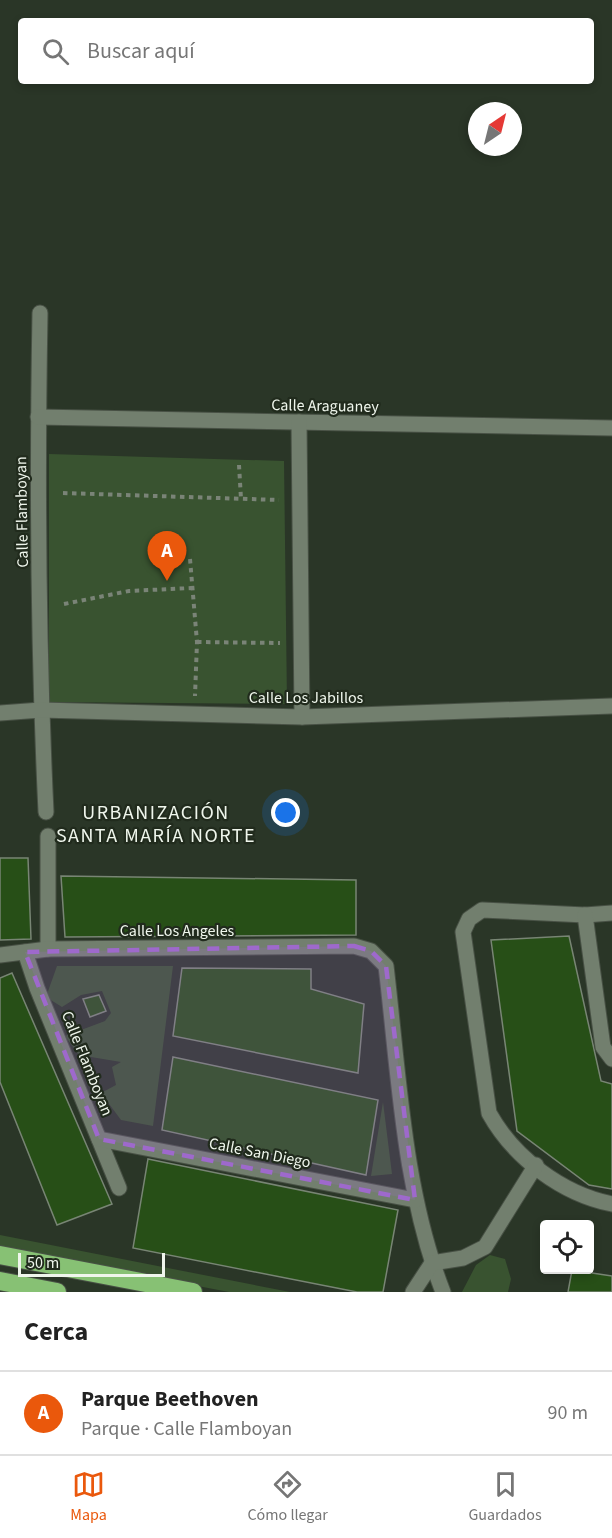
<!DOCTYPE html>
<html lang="es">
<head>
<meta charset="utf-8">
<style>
	body { margin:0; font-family:"Source Sans 3",sans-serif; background:#f6f6f6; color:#222 }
	.controls { position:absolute; right:18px; bottom:18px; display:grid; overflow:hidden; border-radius:6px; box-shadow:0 3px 9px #0003 }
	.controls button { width:54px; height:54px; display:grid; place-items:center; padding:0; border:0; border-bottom:2px solid #e0e0e0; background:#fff; color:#222; font:30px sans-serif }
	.compass { position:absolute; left:468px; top:102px; width:54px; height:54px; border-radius:50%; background:#fff; box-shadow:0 3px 9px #0003; rotate:35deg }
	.scale { position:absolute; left:18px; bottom:15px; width:147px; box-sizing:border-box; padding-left:6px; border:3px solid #eff6ec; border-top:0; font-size:16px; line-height:21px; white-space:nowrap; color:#eff6ec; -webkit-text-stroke:4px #212b1d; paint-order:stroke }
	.you { position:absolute; left:286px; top:813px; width:21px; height:21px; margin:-15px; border:4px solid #fff; border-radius:50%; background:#1a73e8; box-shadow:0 0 0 9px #1a73e833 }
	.badge { display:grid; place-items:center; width:39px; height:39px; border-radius:50%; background:#ea580c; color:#fff; font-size:20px; font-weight:700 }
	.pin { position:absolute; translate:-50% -50px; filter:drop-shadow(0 2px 3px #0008) }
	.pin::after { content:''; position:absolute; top:32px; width:21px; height:18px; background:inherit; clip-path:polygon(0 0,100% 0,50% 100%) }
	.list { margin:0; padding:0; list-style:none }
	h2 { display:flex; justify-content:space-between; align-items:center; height:78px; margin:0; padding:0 24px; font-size:26px }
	h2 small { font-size:20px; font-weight:400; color:#767676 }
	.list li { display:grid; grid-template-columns:39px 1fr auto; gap:18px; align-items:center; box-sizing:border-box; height:84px; padding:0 24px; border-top:2px solid #e0e0e0 }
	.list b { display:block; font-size:22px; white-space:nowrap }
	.list p { margin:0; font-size:20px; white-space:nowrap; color:#767676 }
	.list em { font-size:20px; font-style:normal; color:#767676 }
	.icon { flex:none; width:33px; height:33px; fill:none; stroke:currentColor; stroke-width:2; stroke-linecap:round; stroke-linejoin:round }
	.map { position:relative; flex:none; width:612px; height:1292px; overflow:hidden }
	.search { position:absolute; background:#fff; box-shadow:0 3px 9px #0003; left:18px; right:18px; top:18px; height:66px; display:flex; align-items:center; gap:15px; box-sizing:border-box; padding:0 21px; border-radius:6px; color:#767676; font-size:22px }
	.sheet { height:162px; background:#fff }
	nav { display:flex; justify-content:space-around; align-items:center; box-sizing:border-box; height:84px; border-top:2px solid #e0e0e0; background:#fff; font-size:16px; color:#767676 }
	nav a { display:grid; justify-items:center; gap:3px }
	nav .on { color:#ea580c }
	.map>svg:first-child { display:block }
	.green { fill:#395330 }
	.building { fill:#274f17; stroke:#788574; stroke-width:1.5 }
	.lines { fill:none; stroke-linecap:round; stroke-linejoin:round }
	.street-casing { stroke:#485145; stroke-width:17 }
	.highway-casing { stroke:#485145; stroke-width:20 }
	.path { stroke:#7a8477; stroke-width:4; stroke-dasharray:4.5 4.5; stroke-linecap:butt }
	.street { stroke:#727f6e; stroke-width:15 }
	.highway { stroke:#87c174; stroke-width:18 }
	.marked { fill:#9e69cc; fill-opacity:0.2; stroke:#9e69cc; stroke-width:4.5; stroke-dasharray:12 8; stroke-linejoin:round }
	.labels { text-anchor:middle; stroke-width:4.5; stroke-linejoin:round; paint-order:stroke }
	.street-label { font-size:16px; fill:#eff6ec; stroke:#212b1d }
	.quarter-label { font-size:20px; letter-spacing:1.5px; fill:#eff6ec; stroke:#212b1d }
</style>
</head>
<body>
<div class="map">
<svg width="612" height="1292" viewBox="0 0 612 1292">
	<rect width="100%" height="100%" fill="#2a3627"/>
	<!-- green -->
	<g class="green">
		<polygon points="49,454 284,461 287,704 49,702"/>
		<polygon points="57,966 173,966 153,1126 121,1120 101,1093 116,1085 112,1067 121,1062 79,1055 65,1036 105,1021 111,1013 102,991 81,995 62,1007 46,997"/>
		<polygon points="383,1102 392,1174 371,1176"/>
		<polygon points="0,1235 290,1292 229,1292 0,1248"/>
		<polygon points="490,1255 505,1259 511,1279 508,1292 462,1292 476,1265"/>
	</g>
	<!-- building -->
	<g class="building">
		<polygon points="0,858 28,858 31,939 0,940"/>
		<polygon points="61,876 356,880 356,935 65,937"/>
		<polygon points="569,936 601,1081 612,1084 612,1189 589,1185 517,1131 491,940"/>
		<polygon points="182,968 311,969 311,989 364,1004 358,1073 173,1036"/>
		<polygon points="12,973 112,1204 57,1225 0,1082 0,978"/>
		<polygon points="99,995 106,1011 90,1017 83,999"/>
		<polygon points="173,1057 378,1100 366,1175 162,1130"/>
		<polygon points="148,1159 398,1210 383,1292 357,1292 133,1248"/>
		<polygon points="572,1270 612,1276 612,1292 568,1292"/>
	</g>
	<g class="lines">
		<!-- street casing -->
		<g class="street-casing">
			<g id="street">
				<path d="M40 313C37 479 38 646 46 812"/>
				<polyline points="38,417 612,428"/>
				<polyline points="299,422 302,717"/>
				<polyline points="0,713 41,710 302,717 612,706"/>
				<polyline points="48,836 48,949"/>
				<path d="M612 913 585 915 482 910 469 919 463 932 489 1113C514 1158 562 1194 612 1204"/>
				<polyline points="585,915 603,1047 612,1059"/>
				<polyline points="25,952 37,988 119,1188"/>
				<path d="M0 955 48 949 354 946 371 951 386 966C399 1074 403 1189 443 1292"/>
				<polyline points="99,1139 415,1200"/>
				<polyline points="413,1292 432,1263 463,1258 485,1247 536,1165"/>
			</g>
		</g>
		<!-- highway casing -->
		<g class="highway-casing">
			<g id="highway">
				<polyline points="0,1255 193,1292"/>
				<polyline points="0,1281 57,1292"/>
			</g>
		</g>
		<!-- path -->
		<g class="path">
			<polyline points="239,465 241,499"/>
			<polyline points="63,493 279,500"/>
			<polyline points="190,559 197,642 195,696"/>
			<polyline points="64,604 129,591 192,588"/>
			<polyline points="197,642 280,643"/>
		</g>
		<!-- street -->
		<use href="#street" class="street"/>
		<!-- highway -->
		<use href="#highway" class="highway"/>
	</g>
	<!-- marked area -->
	<path class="marked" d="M354 946 371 951 386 966 415 1200 99 1139 25 952Z"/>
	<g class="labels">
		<!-- street labels -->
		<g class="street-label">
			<text transform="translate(325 405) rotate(1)" y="6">Calle Araguaney</text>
			<text transform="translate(21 512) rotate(-91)" y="6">Calle Flamboyan</text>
			<text x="306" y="703">Calle Los Jabillos</text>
			<text x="177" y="936">Calle Los Angeles</text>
			<text transform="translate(88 1063) rotate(68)" y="6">Calle Flamboyan</text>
			<text transform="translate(260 1152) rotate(11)" y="6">Calle San Diego</text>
		</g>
		<!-- quarter labels -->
		<g class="quarter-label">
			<text x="156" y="819">URBANIZACIÓN<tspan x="156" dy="23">SANTA MARÍA NORTE</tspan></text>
		</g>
	</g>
</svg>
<div class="controls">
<button><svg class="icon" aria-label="locate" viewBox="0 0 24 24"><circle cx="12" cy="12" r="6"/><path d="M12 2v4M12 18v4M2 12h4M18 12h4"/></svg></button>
</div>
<svg class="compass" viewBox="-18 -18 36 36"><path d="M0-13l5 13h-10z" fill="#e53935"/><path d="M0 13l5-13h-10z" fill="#767676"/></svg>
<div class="scale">50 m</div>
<div class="you"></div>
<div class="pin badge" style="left:167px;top:581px">A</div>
<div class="search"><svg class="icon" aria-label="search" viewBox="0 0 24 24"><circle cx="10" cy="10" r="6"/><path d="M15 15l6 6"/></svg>Buscar aquí</div>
</div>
<section class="sheet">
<h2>Cerca<small></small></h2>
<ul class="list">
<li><span class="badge">A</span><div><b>Parque Beethoven</b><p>Parque · Calle Flamboyan</p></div><em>90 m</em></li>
</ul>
</section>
<nav>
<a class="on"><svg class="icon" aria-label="map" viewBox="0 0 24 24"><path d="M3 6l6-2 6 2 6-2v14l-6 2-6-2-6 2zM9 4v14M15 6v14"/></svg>Mapa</a>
<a><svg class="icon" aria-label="directions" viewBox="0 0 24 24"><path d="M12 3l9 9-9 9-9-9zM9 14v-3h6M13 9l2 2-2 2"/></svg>Cómo llegar</a>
<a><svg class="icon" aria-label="saved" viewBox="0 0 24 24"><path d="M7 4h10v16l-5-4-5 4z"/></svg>Guardados</a>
</nav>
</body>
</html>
